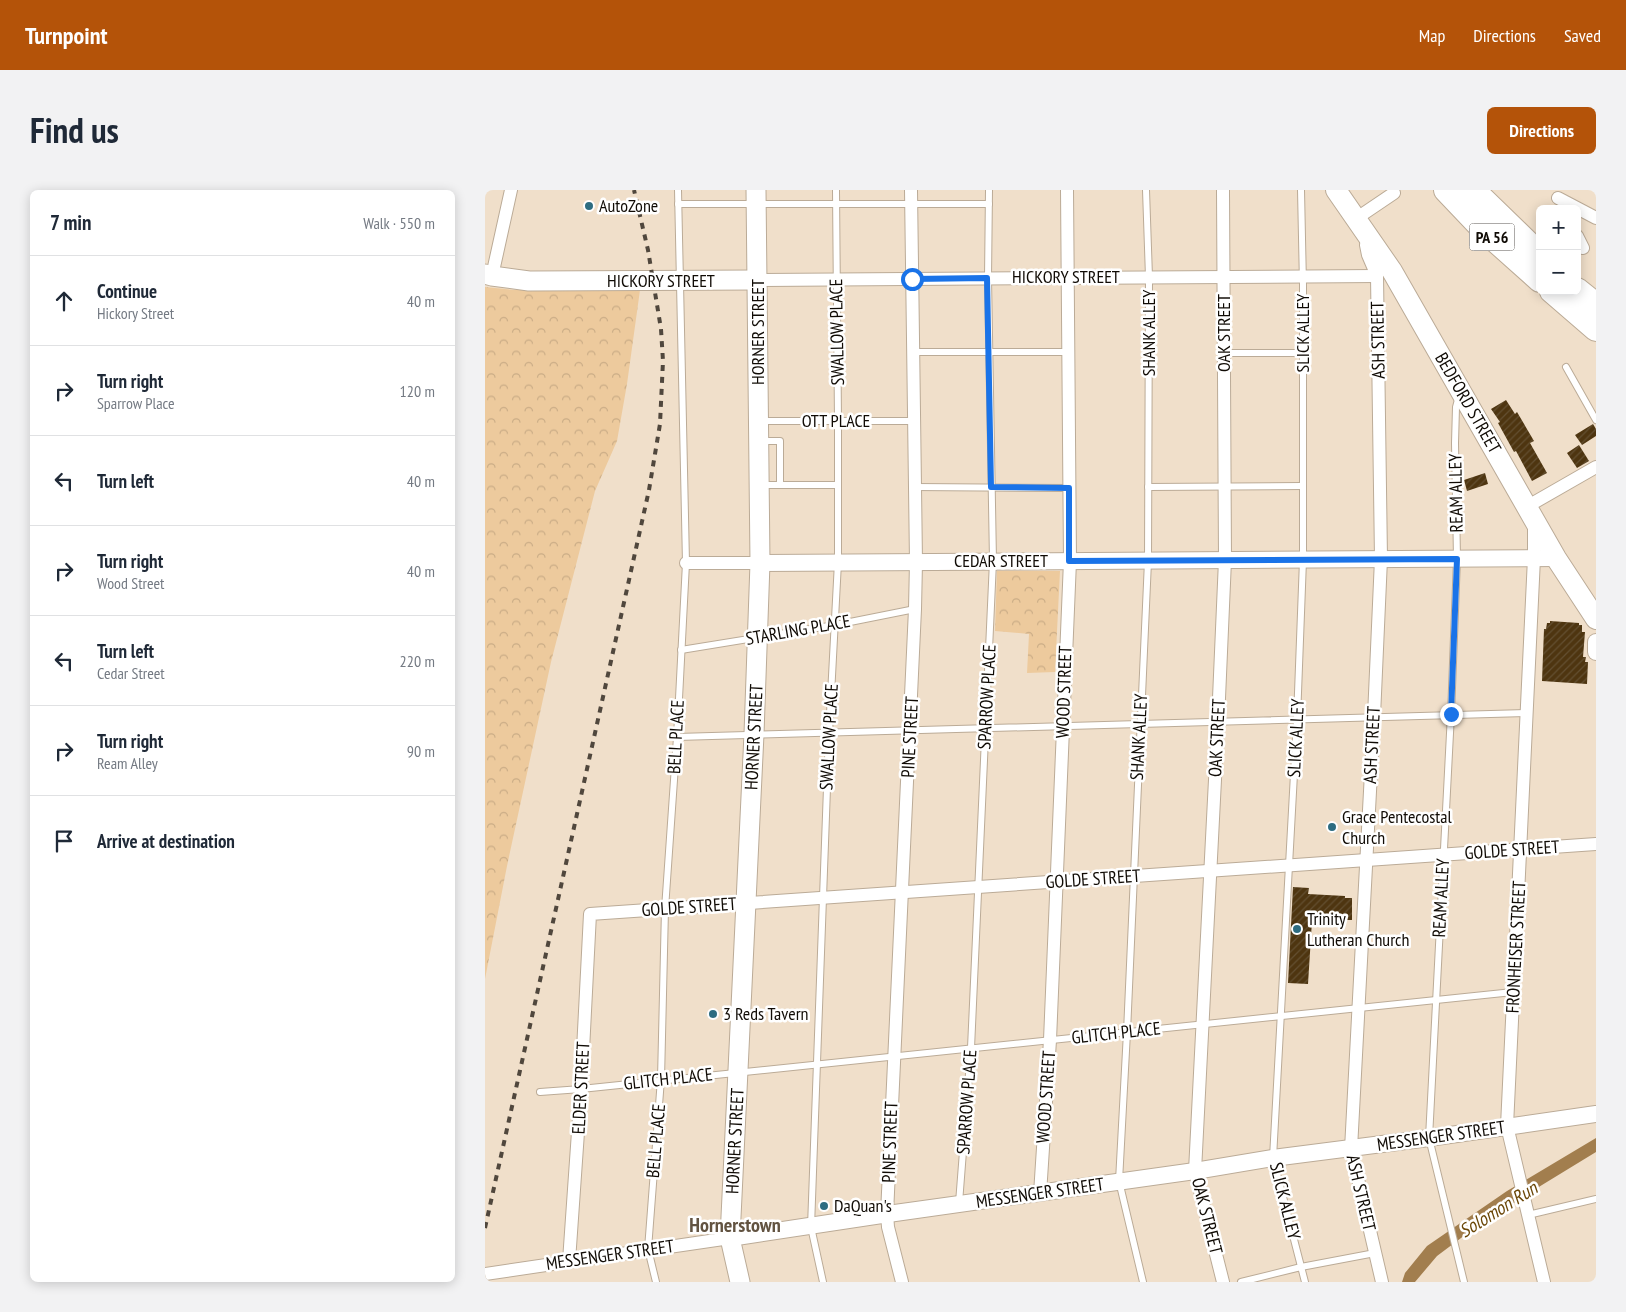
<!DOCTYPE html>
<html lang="en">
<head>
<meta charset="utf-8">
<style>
	body { margin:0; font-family:"PT Sans Narrow",sans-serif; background:#f2f2f3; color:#1f2937 }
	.controls { position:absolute; right:15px; top:15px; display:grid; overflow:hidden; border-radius:8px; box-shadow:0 2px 12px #0003 }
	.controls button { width:45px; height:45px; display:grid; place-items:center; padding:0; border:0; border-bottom:1px solid #e0e1e3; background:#fff; color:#1f2937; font:25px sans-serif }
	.stop { position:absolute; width:15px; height:15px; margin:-11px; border:4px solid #1a73e8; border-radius:50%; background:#fff }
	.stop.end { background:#1a73e8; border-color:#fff; box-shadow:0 1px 5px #0008 }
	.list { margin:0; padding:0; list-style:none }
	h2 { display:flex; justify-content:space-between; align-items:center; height:65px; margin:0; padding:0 20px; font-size:21px }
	h2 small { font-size:16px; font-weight:400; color:#747a83 }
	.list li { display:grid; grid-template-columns:32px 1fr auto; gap:15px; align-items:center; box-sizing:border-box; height:90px; padding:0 20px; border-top:1px solid #e0e1e3 }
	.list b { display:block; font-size:19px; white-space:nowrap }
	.list p { margin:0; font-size:16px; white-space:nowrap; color:#747a83 }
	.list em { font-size:16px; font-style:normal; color:#747a83 }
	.icon { flex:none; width:28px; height:28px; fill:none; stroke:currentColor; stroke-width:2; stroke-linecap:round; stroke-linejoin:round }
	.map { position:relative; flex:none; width:1111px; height:1092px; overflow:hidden; border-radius:8px }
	header { display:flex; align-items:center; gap:30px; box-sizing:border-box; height:70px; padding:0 25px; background:#b45309; color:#fff }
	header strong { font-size:24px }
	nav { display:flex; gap:28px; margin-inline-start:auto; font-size:18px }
	.intro { display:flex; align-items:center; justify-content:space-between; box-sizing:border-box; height:120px; padding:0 30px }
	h1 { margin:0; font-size:35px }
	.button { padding:12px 22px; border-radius:8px; background:#b45309; color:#fff; font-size:18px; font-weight:700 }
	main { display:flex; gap:30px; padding:0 30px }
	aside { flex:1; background:#fff; border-radius:8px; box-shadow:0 2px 12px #0003 }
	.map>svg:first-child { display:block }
	.park { fill:url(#park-crowns) }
	.water { fill:#a27e4e }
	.building { fill:url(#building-hatch) }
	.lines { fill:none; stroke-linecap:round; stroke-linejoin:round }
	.service-casing { stroke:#bbab97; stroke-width:8 }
	.minor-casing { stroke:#bbab97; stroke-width:14 }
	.tertiary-casing { stroke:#bbab97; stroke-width:18 }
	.secondary-casing { stroke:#bbab97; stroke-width:21 }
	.primary-casing { stroke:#bbab97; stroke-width:22 }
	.motorway-casing { stroke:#bbab97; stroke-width:26 }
	.service { stroke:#fff; stroke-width:6 }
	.minor { stroke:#fff; stroke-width:12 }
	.tertiary { stroke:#fff; stroke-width:16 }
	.secondary { stroke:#fff; stroke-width:19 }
	.primary { stroke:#fff; stroke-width:20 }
	.motorway { stroke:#fff; stroke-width:24 }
	.rail { stroke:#50473d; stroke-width:4; stroke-dasharray:6 6; stroke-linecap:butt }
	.route { stroke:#1a73e8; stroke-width:6 }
	.poi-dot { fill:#2d6c81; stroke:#fff; stroke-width:2 }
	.labels { text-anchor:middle; stroke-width:5; stroke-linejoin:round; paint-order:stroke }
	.shield { fill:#fff; stroke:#585450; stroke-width:1 }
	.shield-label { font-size:16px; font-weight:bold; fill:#100b05 }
	.poi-label { font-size:18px; fill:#100b05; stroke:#fff; text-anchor:start }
	.street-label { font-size:18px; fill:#100b05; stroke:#fff }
	.water-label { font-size:19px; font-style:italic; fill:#6a4606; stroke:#fff }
	.quarter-label { font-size:20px; font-weight:bold; fill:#625341; stroke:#fff }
</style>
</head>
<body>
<header>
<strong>Turnpoint</strong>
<nav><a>Map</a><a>Directions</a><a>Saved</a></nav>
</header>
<div class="intro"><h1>Find us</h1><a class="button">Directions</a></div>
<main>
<aside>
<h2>7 min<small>Walk · 550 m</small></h2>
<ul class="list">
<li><svg class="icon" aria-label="ahead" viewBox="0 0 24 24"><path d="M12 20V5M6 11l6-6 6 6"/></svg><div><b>Continue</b><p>Hickory Street</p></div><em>40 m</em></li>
<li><svg class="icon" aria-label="right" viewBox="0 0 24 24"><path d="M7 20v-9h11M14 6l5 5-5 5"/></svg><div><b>Turn right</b><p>Sparrow Place</p></div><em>120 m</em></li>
<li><svg class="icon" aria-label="left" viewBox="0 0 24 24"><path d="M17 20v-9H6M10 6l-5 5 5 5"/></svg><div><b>Turn left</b></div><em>40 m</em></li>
<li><svg class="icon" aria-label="right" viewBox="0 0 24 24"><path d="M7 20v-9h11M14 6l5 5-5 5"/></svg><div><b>Turn right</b><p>Wood Street</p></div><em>40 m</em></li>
<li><svg class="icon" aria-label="left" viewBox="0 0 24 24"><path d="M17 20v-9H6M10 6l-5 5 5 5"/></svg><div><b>Turn left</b><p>Cedar Street</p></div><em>220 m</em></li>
<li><svg class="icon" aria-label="right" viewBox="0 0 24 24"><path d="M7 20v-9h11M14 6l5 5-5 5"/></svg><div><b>Turn right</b><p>Ream Alley</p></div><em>90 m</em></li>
<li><svg class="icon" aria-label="arrive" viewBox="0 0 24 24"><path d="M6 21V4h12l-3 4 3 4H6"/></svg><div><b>Arrive at destination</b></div></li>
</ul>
</aside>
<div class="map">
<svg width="1111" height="1092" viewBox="0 0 1111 1092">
	<defs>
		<pattern id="park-crowns" width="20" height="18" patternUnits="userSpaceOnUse" patternTransform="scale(1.25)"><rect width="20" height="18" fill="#edca9d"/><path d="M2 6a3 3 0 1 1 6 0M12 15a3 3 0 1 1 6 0" fill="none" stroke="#caac86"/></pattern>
		<pattern id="building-hatch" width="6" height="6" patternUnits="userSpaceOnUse" patternTransform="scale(1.25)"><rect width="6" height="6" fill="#4e3510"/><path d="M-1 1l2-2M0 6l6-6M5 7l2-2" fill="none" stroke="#634f31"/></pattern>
	</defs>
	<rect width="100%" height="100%" fill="#f0dfca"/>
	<!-- park -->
	<g class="park">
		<polygon points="0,97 29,100 155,100 142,194 132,251 110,301 66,472 22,676 0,789"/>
		<polygon points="512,381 575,381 570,482 542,483 544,444 510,441"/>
	</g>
	<!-- water -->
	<polygon class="water" points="1111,948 1111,962 1057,995 984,1042 952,1066 930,1092 917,1092 920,1083 942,1056 1022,1001"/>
	<!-- building -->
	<g class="building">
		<polygon points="1021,210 1030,224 1032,222 1049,251 1045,253 1062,283 1047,291 1031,261 1029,262 1013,233 1015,232 1006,219"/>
		<polygon points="1108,234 1111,239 1111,246 1097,255 1090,245"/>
		<polygon points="1094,255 1104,271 1092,278 1082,263"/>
		<polygon points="1000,283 1003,294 982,301 979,290"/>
		<polygon points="1065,431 1094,433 1094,435 1097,435 1097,442 1100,442 1098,467 1101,467 1100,472 1103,472 1102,494 1057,491 1059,439 1061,439 1062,433 1065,433"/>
		<polygon points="808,697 824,698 823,704 860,706 860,708 867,708 867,730 859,730 858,733 827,731 823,794 803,793"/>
	</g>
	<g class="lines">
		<!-- service casing -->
		<g class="service-casing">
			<g id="service">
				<polyline points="816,0 818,95 818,370 812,529 788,968 820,1092"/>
				<polyline points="193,14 504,14"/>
				<polyline points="428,162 583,162"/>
				<polyline points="739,163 818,163"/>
				<polyline points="1081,177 1111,230"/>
				<polyline points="974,206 971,217 970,253 972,369 966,524 944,948 979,1092"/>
				<polyline points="275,231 428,231"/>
				<polyline points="275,251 295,251 295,295 277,295"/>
				<polyline points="295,295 353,295"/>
				<polyline points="429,297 584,298"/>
				<polyline points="663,297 818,296"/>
				<polyline points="196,460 350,435 430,419"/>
				<polyline points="192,547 1042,523"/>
				<polyline points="55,902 96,899 1028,802"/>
				<polyline points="474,1013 486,858 508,371 503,88 504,0"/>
				<polyline points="1043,1025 1111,1009"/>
				<polyline points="171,1092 163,1059 176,889 180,719 192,547 201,373 193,0"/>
				<polyline points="338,1092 326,1037 344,543 353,372 353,231 351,0"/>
				<polyline points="658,1092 634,991 642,842 663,371 664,87 661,0"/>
				<polyline points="756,1092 816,1077 890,1063"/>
			</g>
		</g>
		<!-- minor casing -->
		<g class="minor-casing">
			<g id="minor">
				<polyline points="1073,8 1111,28"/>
				<polyline points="872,28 909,3"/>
				<polyline points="1092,46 1098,58"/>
				<polyline points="884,49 881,55 883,65 892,86 896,369 889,526 866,959 897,1092"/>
				<polyline points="7,86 26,0"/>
				<polyline points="272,90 892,86"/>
				<polyline points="1043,316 1111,277"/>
				<polyline points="1049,334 1049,368 1022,936 1059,1092"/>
				<polyline points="201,373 275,373"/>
				<polyline points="555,1004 565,850 585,371 582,0"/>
				<polyline points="84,1071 96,899 105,724 1111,654"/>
				<polyline points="0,1084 245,1048"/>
				<polyline points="417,1092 403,1037 402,1024 430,419 431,372 426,0"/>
				<polyline points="738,1092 710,981 733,531 740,370 738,0"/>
			</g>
		</g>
		<!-- tertiary casing -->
		<g class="tertiary-casing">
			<g id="tertiary">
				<polyline points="275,373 1071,368"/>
				<polyline points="1111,452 1111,462"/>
				<polyline points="245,1048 410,1023 710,981 788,968 944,948 1111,924"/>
			</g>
		</g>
		<!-- secondary casing -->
		<g class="secondary-casing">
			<g id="secondary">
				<polyline points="0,84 7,86 44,91 272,90"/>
				<polyline points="255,1092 245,1048 269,544 275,373 271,0"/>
			</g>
		</g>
		<!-- primary casing -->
		<g class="primary-casing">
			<polyline id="primary" points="851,0 907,81 1071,368 1111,429"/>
		</g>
		<!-- motorway casing -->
		<g class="motorway-casing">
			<g id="motorway">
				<polyline points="961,0 999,40 1055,90"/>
				<polyline points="988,0 1055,65"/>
				<polyline points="1092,100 1111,115"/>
				<polyline points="1067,101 1111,139"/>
			</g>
		</g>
		<!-- service -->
		<use href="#service" class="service"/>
		<!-- minor -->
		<use href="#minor" class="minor"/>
		<!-- tertiary -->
		<use href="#tertiary" class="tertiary"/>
		<!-- secondary -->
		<use href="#secondary" class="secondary"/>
		<!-- primary -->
		<use href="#primary" class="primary"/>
		<!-- motorway -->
		<use href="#motorway" class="motorway"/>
		<!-- rail -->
		<polyline class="rail" points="0,1038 164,300 175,234 178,171 176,139 163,60 149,0"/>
	</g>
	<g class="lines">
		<!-- route -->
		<polyline class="route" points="427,89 502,88 506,297 584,298 584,371 972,369 966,524"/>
	</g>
	<!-- markers -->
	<g class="poi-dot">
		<circle cx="104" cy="16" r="5"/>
		<circle cx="847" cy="637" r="5"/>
		<circle cx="812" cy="739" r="5"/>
		<circle cx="228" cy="824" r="5"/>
		<circle cx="339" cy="1016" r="5"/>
	</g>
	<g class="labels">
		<!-- shield labels -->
		<rect class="shield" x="984.5" y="33.5" width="45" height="27" rx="4"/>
		<g class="shield-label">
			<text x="1007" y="53">PA 56</text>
		</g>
		<!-- poi labels -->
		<g class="poi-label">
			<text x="114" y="22">AutoZone</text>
			<text x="857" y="633">Grace Pentecostal<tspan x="857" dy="21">Church</tspan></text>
			<text x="822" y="735">Trinity<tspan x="822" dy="21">Lutheran Church</tspan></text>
			<text x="238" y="830">3 Reds Tavern</text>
			<text x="349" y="1022">DaQuan's</text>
		</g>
		<!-- street labels -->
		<g class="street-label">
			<text x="581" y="93">HICKORY STREET</text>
			<text x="176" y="97">HICKORY STREET</text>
			<text transform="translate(273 142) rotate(-90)" y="6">HORNER STREET</text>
			<text transform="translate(352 142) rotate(-91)" y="6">SWALLOW PLACE</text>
			<text transform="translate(664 143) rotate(-90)" y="6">SHANK ALLEY</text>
			<text transform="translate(739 143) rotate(-90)" y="6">OAK STREET</text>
			<text transform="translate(818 143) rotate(-90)" y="6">SLICK ALLEY</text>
			<text transform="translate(893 150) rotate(-91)" y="6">ASH STREET</text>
			<text transform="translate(983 213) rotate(60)" y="6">BEDFORD STREET</text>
			<text x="351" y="237">OTT PLACE</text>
			<text transform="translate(971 303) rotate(-91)" y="6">REAM ALLEY</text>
			<text x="516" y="377">CEDAR STREET</text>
			<text transform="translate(313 440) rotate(-10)" y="6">STARLING PLACE</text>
			<text transform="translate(579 502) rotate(-88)" y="6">WOOD STREET</text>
			<text transform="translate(502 507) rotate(-87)" y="6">SPARROW PLACE</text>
			<text transform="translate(191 547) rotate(-87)" y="6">BELL PLACE</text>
			<text transform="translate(269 547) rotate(-87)" y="6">HORNER STREET</text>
			<text transform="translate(344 547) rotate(-87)" y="6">SWALLOW PLACE</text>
			<text transform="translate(425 547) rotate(-87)" y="6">PINE STREET</text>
			<text transform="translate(654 547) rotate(-87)" y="6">SHANK ALLEY</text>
			<text transform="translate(732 548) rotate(-87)" y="6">OAK STREET</text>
			<text transform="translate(811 548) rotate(-87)" y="6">SLICK ALLEY</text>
			<text transform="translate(887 555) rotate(-87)" y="6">ASH STREET</text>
			<text transform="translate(1027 660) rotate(-4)" y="6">GOLDE STREET</text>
			<text transform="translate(608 689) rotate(-4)" y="6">GOLDE STREET</text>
			<text transform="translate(956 708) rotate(-87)" y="6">REAM ALLEY</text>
			<text transform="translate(204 717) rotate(-4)" y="6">GOLDE STREET</text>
			<text transform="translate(1031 757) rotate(-87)" y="6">FRONHEISER STREET</text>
			<text transform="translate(631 843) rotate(-6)" y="6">GLITCH PLACE</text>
			<text transform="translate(183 889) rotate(-6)" y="6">GLITCH PLACE</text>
			<text transform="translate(96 898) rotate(-87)" y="6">ELDER STREET</text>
			<text transform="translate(561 907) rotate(-86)" y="6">WOOD STREET</text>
			<text transform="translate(482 912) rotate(-86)" y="6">SPARROW PLACE</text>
			<text transform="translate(956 946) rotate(-8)" y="6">MESSENGER STREET</text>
			<text transform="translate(171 951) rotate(-85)" y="6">BELL PLACE</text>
			<text transform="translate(250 951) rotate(-87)" y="6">HORNER STREET</text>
			<text transform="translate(405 952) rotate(-88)" y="6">PINE STREET</text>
			<text transform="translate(555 1003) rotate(-8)" y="6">MESSENGER STREET</text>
			<text transform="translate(876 1003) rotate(77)" y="6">ASH STREET</text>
			<text transform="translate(800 1011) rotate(76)" y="6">SLICK ALLEY</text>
			<text transform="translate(722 1026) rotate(76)" y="6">OAK STREET</text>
			<text transform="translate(125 1065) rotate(-8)" y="6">MESSENGER STREET</text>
		</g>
		<!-- water labels -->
		<g class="water-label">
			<text transform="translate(1013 1019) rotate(-32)" y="7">Solomon Run</text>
		</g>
		<!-- quarter labels -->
		<g class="quarter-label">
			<text x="250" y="1042">Hornerstown</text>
		</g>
	</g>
</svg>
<div class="controls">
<button>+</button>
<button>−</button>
</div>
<div class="stop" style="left:427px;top:89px"></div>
<div class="stop end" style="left:966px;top:524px"></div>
</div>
</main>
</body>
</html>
